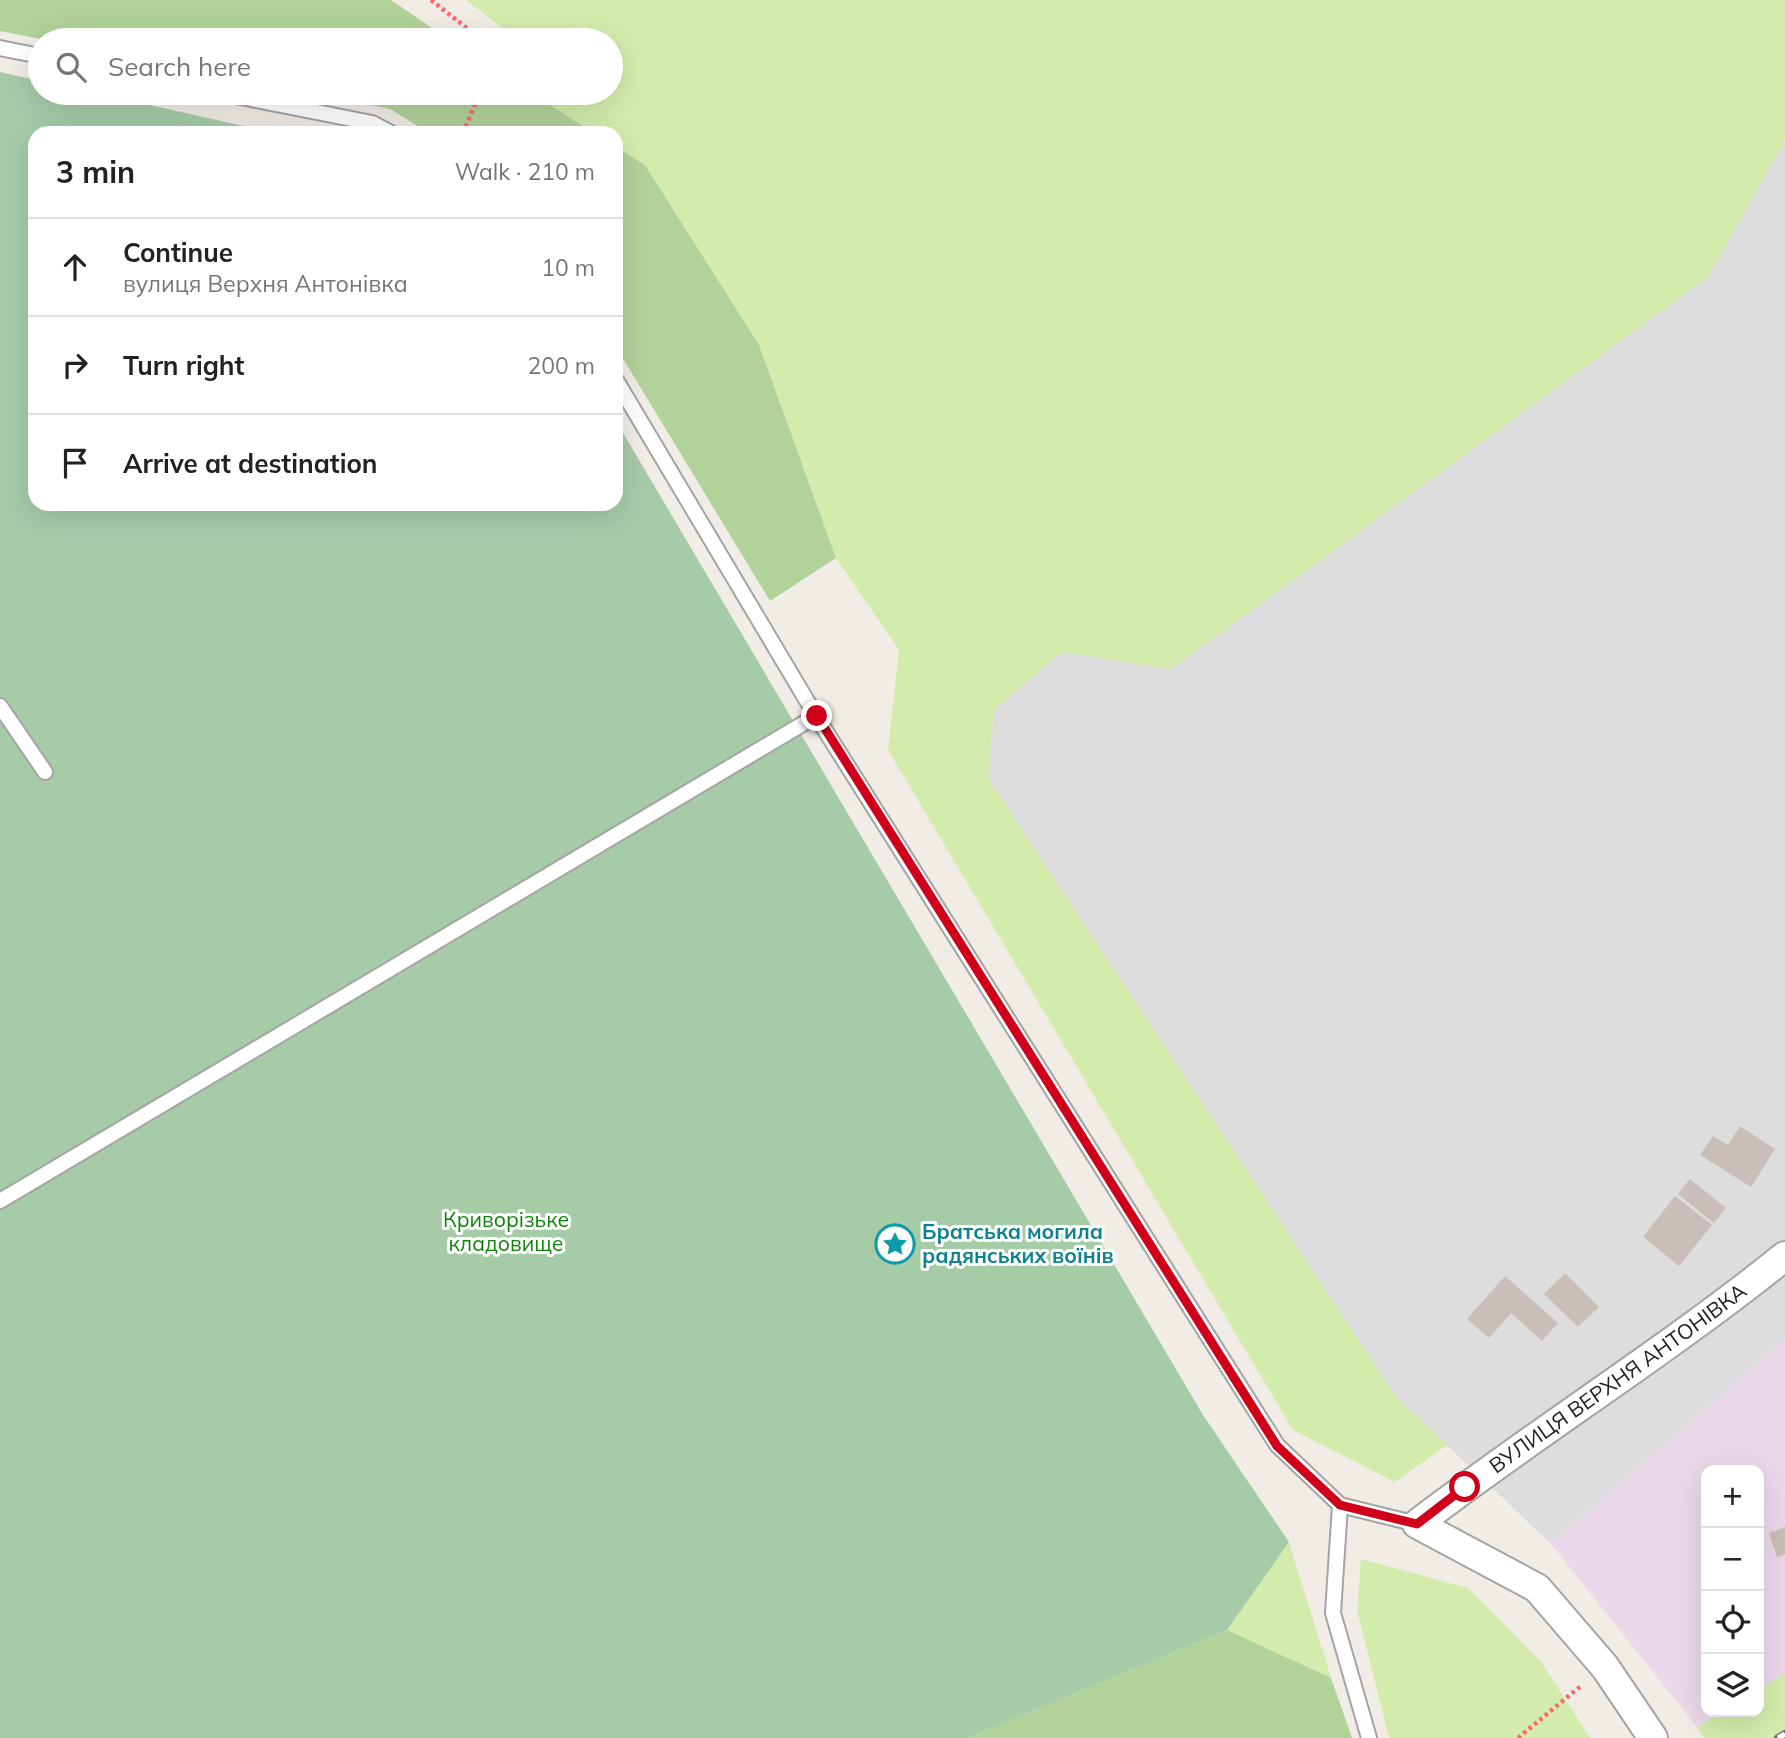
<!DOCTYPE html>
<html lang="en">
<head>
<meta charset="utf-8">
<style>
	body { margin:0; font-family:Mulish,sans-serif; background:#f6f6f6; color:#222 }
	.controls { position:absolute; right:21px; bottom:21px; display:grid; overflow:hidden; border-radius:14px; box-shadow:0 7px 28px #0002 }
	.controls button { width:63px; height:63px; display:grid; place-items:center; padding:0; border:0; border-bottom:2px solid #e0e0e0; background:#fff; color:#222; font:35px sans-serif }
	.stop { position:absolute; width:21px; height:21px; margin:-16px; border:5px solid #d0001a; border-radius:50%; background:#fff }
	.stop.end { background:#d0001a; border-color:#fff; box-shadow:0 2px 7px #0008 }
	.list { margin:0; padding:0; list-style:none }
	h2 { display:flex; justify-content:space-between; align-items:center; height:91px; margin:0; padding:0 28px; font-size:30px }
	h2 small { font-size:23px; font-weight:400; color:#767676 }
	.list li { display:grid; grid-template-columns:46px 1fr auto; gap:21px; align-items:center; box-sizing:border-box; height:98px; padding:0 28px; border-top:2px solid #e0e0e0 }
	.list b { display:block; font-size:26px; white-space:nowrap }
	.list p { margin:0; font-size:23px; white-space:nowrap; color:#767676 }
	.list em { font-size:23px; font-style:normal; color:#767676 }
	.icon { flex:none; width:38px; height:38px; fill:none; stroke:currentColor; stroke-width:2; stroke-linecap:round; stroke-linejoin:round }
	.map { position:relative; flex:none; width:1785px; height:1738px; overflow:hidden }
	.search { position:absolute; background:#fff; box-shadow:0 7px 28px #0002; left:28px; top:28px; width:595px; height:77px; display:flex; align-items:center; gap:18px; box-sizing:border-box; padding:0 24px; border-radius:38px; color:#767676; font-size:26px }
	.panel { position:absolute; background:#fff; box-shadow:0 7px 28px #0002; left:28px; top:126px; width:595px; height:385px; border-radius:21px }
	.map>svg:first-child { display:block }
	.residential { fill:#dedddd }
	.industrial { fill:#ead8e9 }
	.grass { fill:#d3ecab }
	.forest { fill:#b1d299 }
	.cemetery { fill:#a6cba7 }
	.building { fill:#c9beb9 }
	.lines { fill:none; stroke-linecap:round; stroke-linejoin:round }
	.lane-casing { stroke:#a4a4a4; stroke-width:18 }
	.street-casing { stroke:#a4a4a4; stroke-width:32 }
	.path { stroke:#ff696d; stroke-width:4.5; stroke-dasharray:3.5 3.5; stroke-linecap:butt }
	.lane { stroke:#fff; stroke-width:14 }
	.street { stroke:#fff; stroke-width:28 }
	.rail-casing { stroke:#6e6e6e; stroke-width:8 }
	.rail { stroke:#fff; stroke-width:5; stroke-dasharray:16; stroke-linecap:butt }
	.route { stroke:#d0001a; stroke-width:9 }
	.labels { text-anchor:middle; stroke-width:6; stroke-linejoin:round; paint-order:stroke }
	.park-label { font-size:21px; fill:#0d8408; stroke:#fff }
	.culture-label { font-size:21px; font-weight:bold; fill:#0d838f; stroke:#fff; text-anchor:start }
	.street-label { font-size:21px; fill:#202020; stroke:#fff }
</style>
</head>
<body>
<div class="map">
<svg width="1785" height="1738" viewBox="0 0 1785 1738">
	<rect width="100%" height="100%" fill="#f1ece6"/>
	<!-- residential -->
	<polygon class="residential" points="1785,140 1785,1340 1551,1544 1396,1397 988,778 994,709 1062,652 1171,669 1708,277"/>
	<!-- industrial -->
	<polygon class="industrial" points="1785,1340 1785,1674 1759,1690 1759,1470 1706,1470 1706,1712 1722,1712 1697,1727 1551,1544"/>
	<!-- grass -->
	<g class="grass">
		<polygon points="466,0 1785,0 1785,140 1708,277 1171,669 1062,652 994,709 988,778 1396,1397 1447,1445 1395,1482 1293,1430 888,750 899,650 836,558 759,345 645,165 616,147 616,133 594,133 531,93 611,93 611,40 508,40 509,33"/>
		<polygon points="1289,1542 1331,1678 1227,1630"/>
		<polygon points="1361,1559 1468,1588 1542,1663 1590,1738 1389,1738 1357,1611"/>
		<polygon points="1785,1674 1785,1738 1704,1738 1697,1727 1722,1712 1759,1712 1759,1690"/>
	</g>
	<!-- forest -->
	<g class="forest">
		<polygon points="0,0 391,0 450,40 46,40 0,31"/>
		<polygon points="308,93 531,93 594,133 429,133 390,109"/>
		<polygon points="616,147 645,165 759,345 836,558 770,601 616,347"/>
		<polygon points="1227,1630 1331,1678 1352,1738 968,1738"/>
	</g>
	<!-- cemetery -->
	<polygon class="cemetery" points="0,72 40,81 40,93 95,93 275,133 35,133 35,504 616,504 616,421 1203,1415 1289,1542 1227,1630 968,1738 0,1738"/>
	<!-- building -->
	<g class="building">
		<polygon points="1740,1126 1775,1149 1751,1187 1700,1155 1713,1136 1728,1145"/>
		<polygon points="1690,1179 1726,1208 1714,1223 1678,1194"/>
		<polygon points="1675,1196 1712,1225 1679,1266 1643,1237"/>
		<polygon points="1565,1273 1599,1307 1578,1327 1544,1294"/>
		<polygon points="1505,1276 1558,1323 1542,1341 1511,1313 1489,1338 1467,1319"/>
		<polygon points="1785,1527 1785,1554 1777,1557 1769,1533"/>
	</g>
	<g class="lines">
		<!-- lane casing -->
		<g class="lane-casing">
			<g id="lane">
				<polyline points="0,48 40,56"/>
				<polyline points="221,93 372,123 391,133"/>
				<polyline points="616,380 816,716 1277,1445 1340,1505 1417,1524"/>
				<polyline points="0,706 45,772"/>
				<polyline points="0,1201 816,716"/>
				<polyline points="1340,1505 1333,1613 1369,1738"/>
			</g>
		</g>
		<!-- street casing -->
		<g class="street-casing">
			<g id="street">
				<path id="s1" d="M1653 1738 1605 1667 1537 1588 1417 1524C1537 1432 1667 1351 1785 1256"/>
			</g>
		</g>
		<!-- path -->
		<g class="path">
			<polyline points="431,0 482,40"/>
			<polyline points="463,133 480,93"/>
			<polyline points="1518,1738 1582,1685"/>
		</g>
		<!-- lane -->
		<use href="#lane" class="lane"/>
		<!-- street -->
		<use href="#street" class="street"/>
		<!-- rail casing -->
		<g class="rail-casing">
			<polyline id="rail" points="1778,1738 1785,1734"/>
		</g>
		<!-- rail -->
		<use href="#rail" class="rail"/>
	</g>
	<g class="lines">
		<!-- route -->
		<polyline class="route" points="817,716 1277,1446 1340,1505 1417,1524 1465,1487"/>
	</g>
	<!-- icons -->
	<defs>
		<g id="sight-ring" transform="scale(2.0125)"><circle r="9.5" fill="#fff" stroke="#0f9aa8" stroke-width="1.5"/><path d="M0-6L1.8-2.2L6-1.7L2.9 1.2L3.7 5.4L0 3.3L-3.7 5.4L-2.9 1.2L-6-1.7L-1.8-2.2Z" fill="#0f9aa8"/></g>
	</defs>
	<g fill-rule="evenodd">
		<use href="#sight-ring" x="895" y="1244"/>
	</g>
	<g class="labels">
		<!-- park labels -->
		<g class="park-label">
			<text x="506" y="1227">Криворізьке<tspan x="506" dy="24">кладовище</tspan></text>
		</g>
		<!-- culture labels -->
		<g class="culture-label">
			<text x="922" y="1239">Братська могила<tspan x="922" dy="24">радянських воїнів</tspan></text>
		</g>
		<!-- street labels -->
		<g class="street-label">
			<text dy="7" stroke="none"><textPath href="#s1" startOffset="574">ВУЛИЦЯ ВЕРХНЯ АНТОНІВКА</textPath></text>
		</g>
	</g>
</svg>
<div class="controls">
<button>+</button>
<button>−</button>
<button><svg class="icon" aria-label="locate" viewBox="0 0 24 24"><circle cx="12" cy="12" r="6"/><path d="M12 2v4M12 18v4M2 12h4M18 12h4"/></svg></button>
<button><svg class="icon" aria-label="layers" viewBox="0 0 24 24"><path d="M12 4l9 5-9 5-9-5zM3 14l9 5 9-5"/></svg></button>
</div>
<div class="stop" style="left:1465px;top:1487px"></div>
<div class="stop end" style="left:817px;top:716px"></div>
<div class="search"><svg class="icon" aria-label="search" viewBox="0 0 24 24"><circle cx="10" cy="10" r="6"/><path d="M15 15l6 6"/></svg>Search here</div>
<section class="panel">
<h2>3 min<small>Walk · 210 m</small></h2>
<ul class="list">
<li><svg class="icon" aria-label="ahead" viewBox="0 0 24 24"><path d="M12 20V5M6 11l6-6 6 6"/></svg><div><b>Continue</b><p>вулиця Верхня Антонівка</p></div><em>10 m</em></li>
<li><svg class="icon" aria-label="right" viewBox="0 0 24 24"><path d="M7 20v-9h11M14 6l5 5-5 5"/></svg><div><b>Turn right</b></div><em>200 m</em></li>
<li><svg class="icon" aria-label="arrive" viewBox="0 0 24 24"><path d="M6 21V4h12l-3 4 3 4H6"/></svg><div><b>Arrive at destination</b></div></li>
</ul>
</section>
</div>
</body>
</html>
